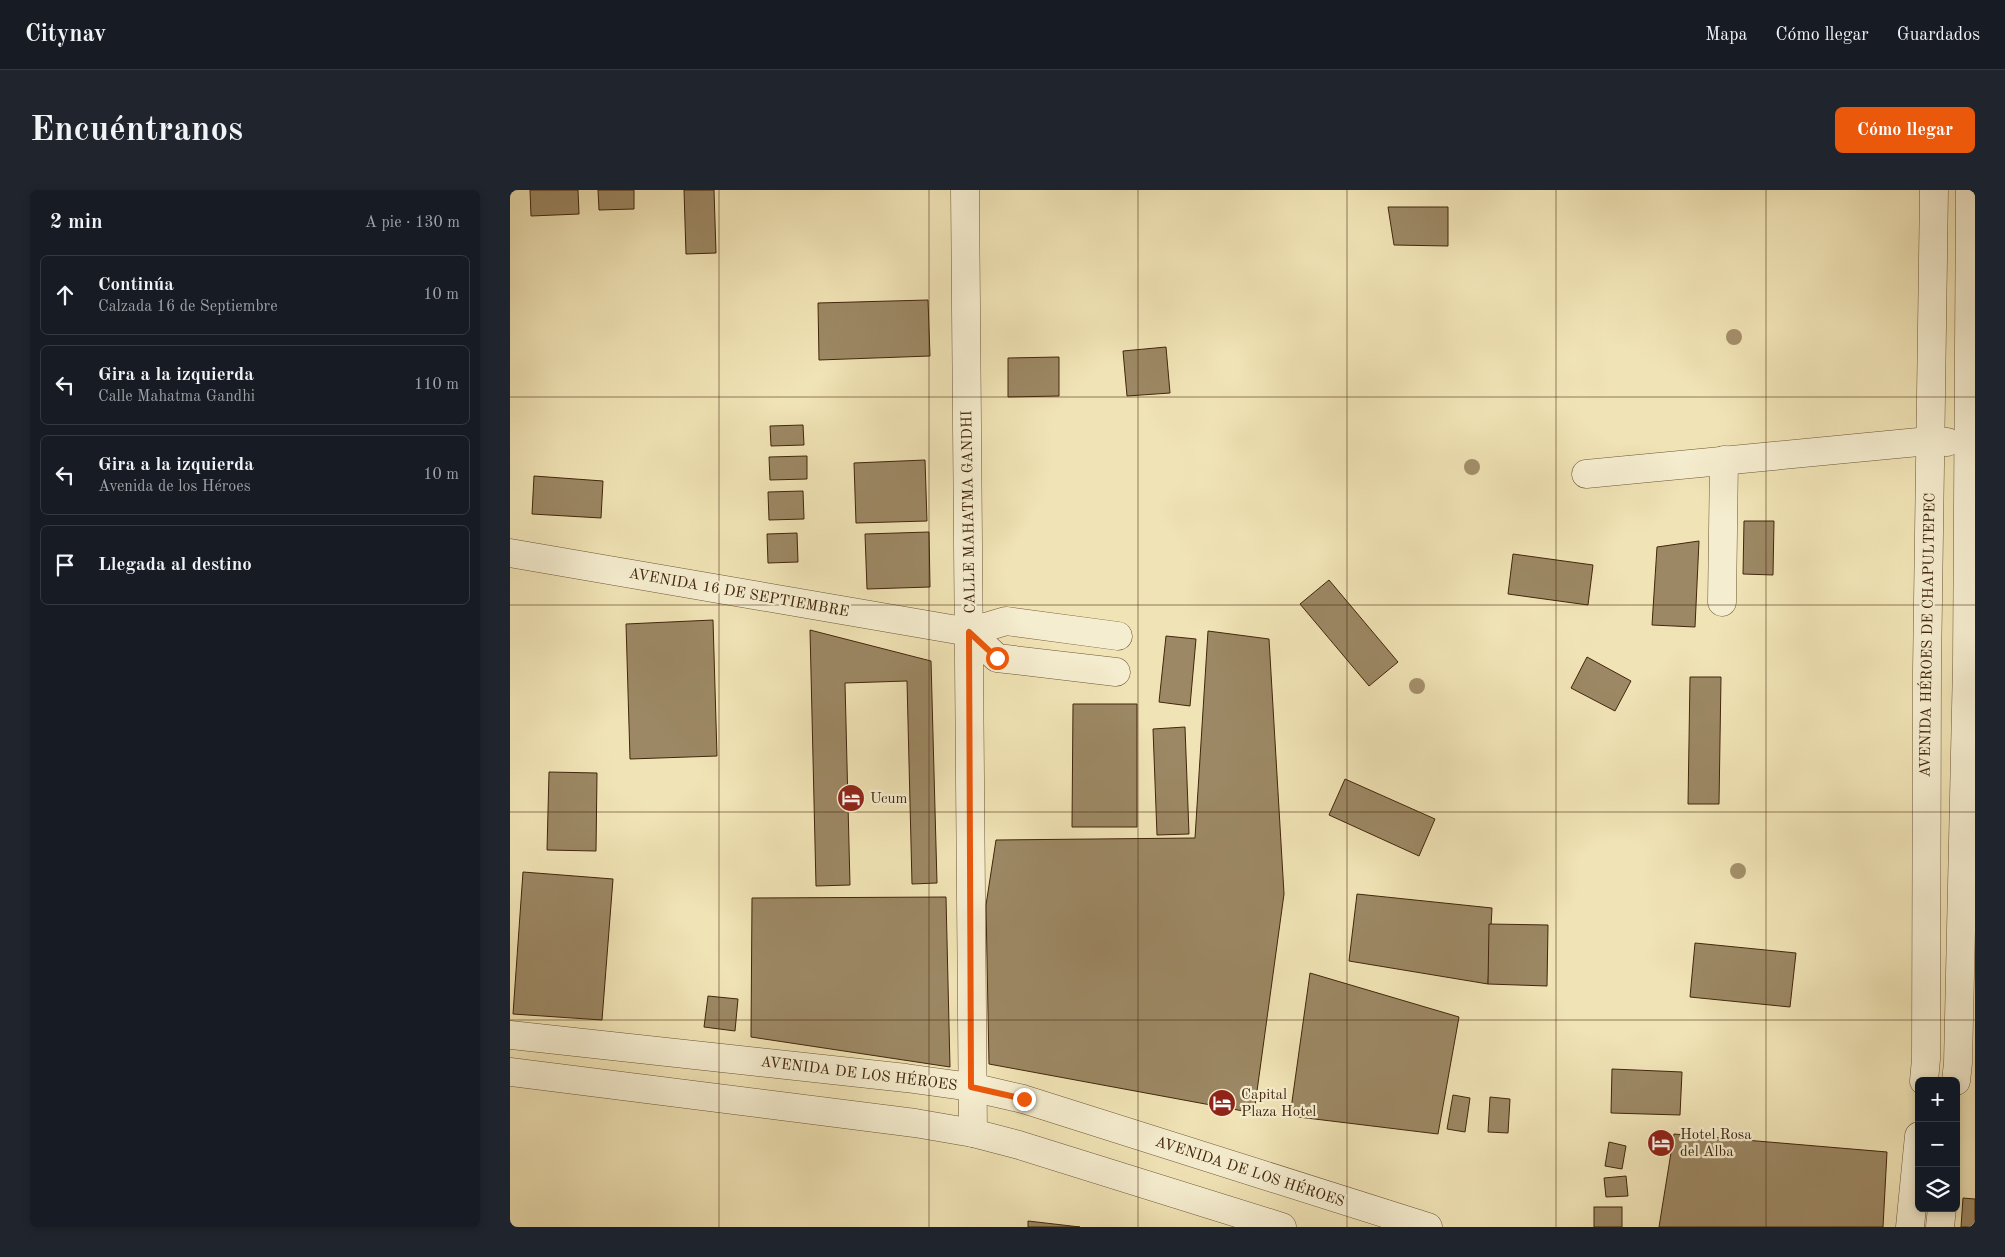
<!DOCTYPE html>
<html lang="es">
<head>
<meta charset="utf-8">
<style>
	body { margin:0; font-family:"Old Standard TT",serif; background:#20242c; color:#f1f3f6 }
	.controls { position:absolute; right:15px; bottom:15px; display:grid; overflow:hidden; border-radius:8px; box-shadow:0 2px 8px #0003 }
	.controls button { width:45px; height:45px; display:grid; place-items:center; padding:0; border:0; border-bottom:1px solid #363941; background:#171b24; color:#f1f3f6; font:25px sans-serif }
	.stop { position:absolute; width:15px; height:15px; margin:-11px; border:4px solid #ea580c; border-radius:50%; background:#fff }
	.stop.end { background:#ea580c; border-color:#fff; box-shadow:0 1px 5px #0008 }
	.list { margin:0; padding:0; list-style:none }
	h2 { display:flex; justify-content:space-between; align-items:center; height:65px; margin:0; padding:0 20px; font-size:21px }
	h2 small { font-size:16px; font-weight:400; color:#9ea1a6 }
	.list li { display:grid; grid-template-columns:32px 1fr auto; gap:15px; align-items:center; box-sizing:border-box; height:80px; margin:0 10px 10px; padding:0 10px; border:1px solid #363941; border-radius:8px }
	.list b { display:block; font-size:19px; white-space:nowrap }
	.list p { margin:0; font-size:16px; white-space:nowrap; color:#9ea1a6 }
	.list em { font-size:16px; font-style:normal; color:#9ea1a6 }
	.icon { flex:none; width:28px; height:28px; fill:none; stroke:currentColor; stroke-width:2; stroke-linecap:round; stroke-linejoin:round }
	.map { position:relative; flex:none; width:1465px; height:1037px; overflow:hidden; border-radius:8px }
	header { display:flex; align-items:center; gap:30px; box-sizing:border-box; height:70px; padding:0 25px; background:#171b24; border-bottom:1px solid #363941 }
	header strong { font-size:24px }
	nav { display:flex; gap:28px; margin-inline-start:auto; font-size:18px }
	.intro { display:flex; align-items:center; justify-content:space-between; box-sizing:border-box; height:120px; padding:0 30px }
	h1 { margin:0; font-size:35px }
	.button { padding:12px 22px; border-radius:8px; background:#ea580c; color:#fff; font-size:18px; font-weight:700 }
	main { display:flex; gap:30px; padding:0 30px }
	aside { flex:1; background:#171b24; border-radius:8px; box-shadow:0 2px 8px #0003 }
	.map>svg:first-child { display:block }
	.building { fill:#9c8864; stroke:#42260c }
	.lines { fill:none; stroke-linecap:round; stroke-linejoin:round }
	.minor-casing { stroke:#6e5536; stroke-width:29 }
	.minor { stroke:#f5edcf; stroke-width:28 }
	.tree { fill:#a4906b }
	.route { stroke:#ea580c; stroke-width:6 }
	.grid { fill:none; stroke:#42260c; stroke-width:1; stroke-opacity:0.55 }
	.labels { text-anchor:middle; stroke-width:4.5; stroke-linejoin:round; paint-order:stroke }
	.street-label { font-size:15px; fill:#42260c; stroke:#f5edcf }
	.poi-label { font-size:15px; fill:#42260c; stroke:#f5edcf; text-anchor:start }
</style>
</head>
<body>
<header>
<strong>Citynav</strong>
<nav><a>Mapa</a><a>Cómo llegar</a><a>Guardados</a></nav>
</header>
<div class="intro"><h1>Encuéntranos</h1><a class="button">Cómo llegar</a></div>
<main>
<aside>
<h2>2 min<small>A pie · 130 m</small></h2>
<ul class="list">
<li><svg class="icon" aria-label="ahead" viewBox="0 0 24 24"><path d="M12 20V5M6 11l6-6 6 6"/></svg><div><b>Continúa</b><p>Calzada 16 de Septiembre</p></div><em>10 m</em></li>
<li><svg class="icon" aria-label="left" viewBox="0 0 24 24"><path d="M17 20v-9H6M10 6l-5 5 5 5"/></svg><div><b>Gira a la izquierda</b><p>Calle Mahatma Gandhi</p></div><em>110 m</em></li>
<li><svg class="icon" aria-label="left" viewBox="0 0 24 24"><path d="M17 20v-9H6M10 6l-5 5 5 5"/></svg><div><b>Gira a la izquierda</b><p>Avenida de los Héroes</p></div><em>10 m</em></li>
<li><svg class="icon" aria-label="arrive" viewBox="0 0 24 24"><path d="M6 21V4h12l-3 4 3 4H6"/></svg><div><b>Llegada al destino</b></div></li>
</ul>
</aside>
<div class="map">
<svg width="1465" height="1037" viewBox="0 0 1465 1037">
	<rect width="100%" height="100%" fill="#f0e3b5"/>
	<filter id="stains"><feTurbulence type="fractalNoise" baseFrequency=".004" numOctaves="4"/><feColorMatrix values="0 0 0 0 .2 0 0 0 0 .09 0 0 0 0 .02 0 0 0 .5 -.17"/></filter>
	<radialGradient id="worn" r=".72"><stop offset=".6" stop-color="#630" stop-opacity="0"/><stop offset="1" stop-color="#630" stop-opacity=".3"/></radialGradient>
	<!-- building -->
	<g class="building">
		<polygon points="20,0 68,0 69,24 21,26"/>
		<polygon points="88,0 124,0 124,19 89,20"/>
		<polygon points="174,0 204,0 206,63 176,64"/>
		<polygon points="878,17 938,17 938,56 884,55"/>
		<polygon points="418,110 420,166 309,170 308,113"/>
		<polygon points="656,157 660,203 617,206 613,161"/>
		<polygon points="549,167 549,206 498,207 498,168"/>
		<polygon points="293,235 294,255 261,256 260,236"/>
		<polygon points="297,266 297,289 260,290 259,267"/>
		<polygon points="415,270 417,331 346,333 344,273"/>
		<polygon points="24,286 93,291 91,328 22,324"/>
		<polygon points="293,301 294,329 259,330 258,302"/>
		<polygon points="1234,331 1264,331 1263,385 1233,384"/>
		<polygon points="419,342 420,397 357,399 355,344"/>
		<polygon points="287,343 288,372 258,373 257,344"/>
		<polygon points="1189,351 1185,437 1142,435 1147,357"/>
		<polygon points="1003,364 1083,375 1078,415 998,404"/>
		<polygon points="819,390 888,472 859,496 790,414"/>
		<polygon points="203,430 207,566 120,569 116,434"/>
		<polygon points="300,440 421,471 427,693 402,694 397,491 335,493 340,695 306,696"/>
		<polygon points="698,441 759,449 774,704 744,923 479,874 476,715 486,650 685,648"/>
		<polygon points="656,446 686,449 680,516 649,512"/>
		<polygon points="1077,467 1121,491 1105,521 1061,498"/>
		<polygon points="1180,487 1211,487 1209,614 1178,614"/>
		<polygon points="563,514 627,514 627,637 562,637"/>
		<polygon points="675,537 679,644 647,645 643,539"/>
		<polygon points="39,582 87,583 86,661 37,660"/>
		<polygon points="835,589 925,629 909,666 819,625"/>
		<polygon points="13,682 103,689 92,830 3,824"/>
		<polygon points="847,704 982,718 978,794 839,771"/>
		<polygon points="436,707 440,877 241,847 242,708"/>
		<polygon points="979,734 1038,735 1037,796 978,794"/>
		<polygon points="1185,753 1286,763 1280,817 1180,807"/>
		<polygon points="800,783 949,827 928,944 780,926"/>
		<polygon points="198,806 228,809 225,841 194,837"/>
		<polygon points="1102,879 1172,882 1170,925 1101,923"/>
		<polygon points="943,905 960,908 955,942 937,939"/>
		<polygon points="980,907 1000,909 998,943 978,942"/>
		<polygon points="1164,944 1377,962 1373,1037 1149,1037"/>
		<polygon points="1099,952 1116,956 1112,979 1095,976"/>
		<polygon points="1116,986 1118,1006 1096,1007 1094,988"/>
		<polygon points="1453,1008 1465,1009 1465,1037 1451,1037"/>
		<rect x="1084" y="1017" width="28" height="20"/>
		<polygon points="518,1031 570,1037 518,1037"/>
	</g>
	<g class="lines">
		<!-- minor casing -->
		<g class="minor-casing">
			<g id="minor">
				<polyline points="455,0 463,943"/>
				<polyline points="1076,284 1419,251 1437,252"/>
				<polyline points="0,363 459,442 496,431 608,446"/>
				<polyline points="1212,412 1214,270"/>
				<polyline points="459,442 487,468 606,482"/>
				<polyline points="0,845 396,888 461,897 513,909 918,1037"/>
				<polyline points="0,882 405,933 463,943 509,955 772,1037"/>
				<polyline points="1414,891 1416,869 1417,480 1424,0"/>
				<polyline points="1446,891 1448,873 1457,475 1460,0"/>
				<polyline points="1400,1037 1409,946"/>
				<polyline points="1430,1037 1432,1018"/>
			</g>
		</g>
		<!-- minor -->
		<use href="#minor" class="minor"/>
	</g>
	<!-- trees -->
	<g class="tree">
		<circle cx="1224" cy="147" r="8"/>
		<circle cx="962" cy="277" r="8"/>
		<circle cx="907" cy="496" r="8"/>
		<circle cx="1228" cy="681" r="8"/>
	</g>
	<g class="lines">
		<!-- route -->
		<polyline class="route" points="487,468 459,442 461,897 514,909"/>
	</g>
	<!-- grid -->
	<path class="grid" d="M209 0V1037M419 0V1037M628 0V1037M837 0V1037M1046 0V1037M1256 0V1037M0 207H1465M0 415H1465M0 622H1465M0 830H1465"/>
	<!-- icons -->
	<defs>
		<g id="hotel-disc" transform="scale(1.4375)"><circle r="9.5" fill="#8f2418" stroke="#f5edcf"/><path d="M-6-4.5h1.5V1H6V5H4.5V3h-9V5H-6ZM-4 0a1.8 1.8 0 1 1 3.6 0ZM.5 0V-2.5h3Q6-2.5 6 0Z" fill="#fff"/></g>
	</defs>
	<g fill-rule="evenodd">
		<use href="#hotel-disc" x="341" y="608"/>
		<use href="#hotel-disc" x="712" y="913"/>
		<use href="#hotel-disc" x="1151" y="953"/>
	</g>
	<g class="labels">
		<!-- street labels -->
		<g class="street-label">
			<text transform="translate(458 322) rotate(-91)" y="5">CALLE MAHATMA GANDHI</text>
			<text transform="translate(229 402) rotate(10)" y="5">AVENIDA 16 DE SEPTIEMBRE</text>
			<text transform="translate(1417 445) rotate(-89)" y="5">AVENIDA HÉROES DE CHAPULTEPEC</text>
			<text transform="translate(349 883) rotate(7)" y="5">AVENIDA DE LOS HÉROES</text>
			<text transform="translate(740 981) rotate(18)" y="5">AVENIDA DE LOS HÉROES</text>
		</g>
		<!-- poi labels -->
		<g class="poi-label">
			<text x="360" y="613">Ucum</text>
			<text x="731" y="909">Capital<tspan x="731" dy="17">Plaza Hotel</tspan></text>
			<text x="1170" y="949">Hotel Rosa<tspan x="1170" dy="17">del Alba</tspan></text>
		</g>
	</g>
	<rect width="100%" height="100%" filter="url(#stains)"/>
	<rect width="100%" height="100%" fill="url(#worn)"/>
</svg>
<div class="controls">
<button>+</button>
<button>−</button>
<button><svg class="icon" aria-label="layers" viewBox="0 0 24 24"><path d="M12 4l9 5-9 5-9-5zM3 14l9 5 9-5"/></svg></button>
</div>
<div class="stop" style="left:487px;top:468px"></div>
<div class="stop end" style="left:514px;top:909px"></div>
</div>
</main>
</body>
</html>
